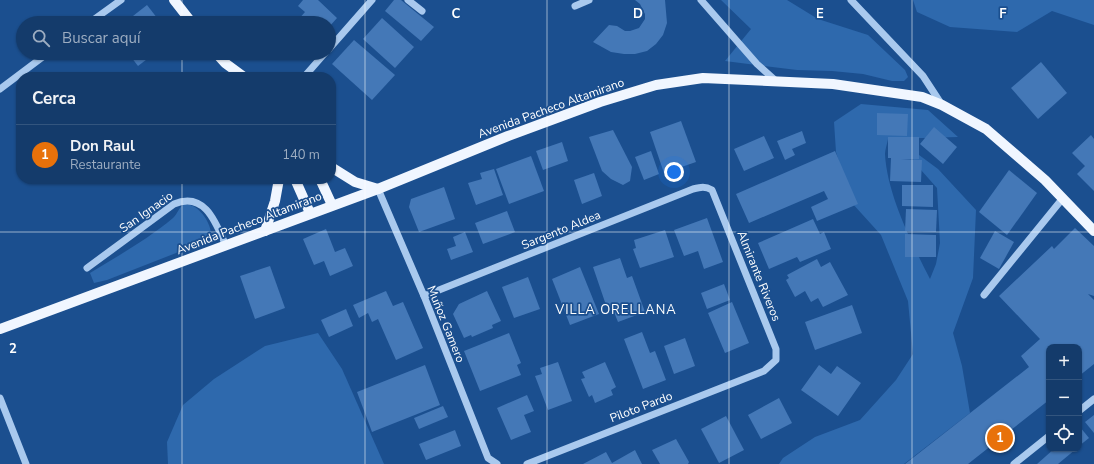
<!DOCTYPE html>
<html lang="es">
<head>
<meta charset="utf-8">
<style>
	body { margin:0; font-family:"Nunito Sans",sans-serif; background:#1d4271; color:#f1f3f6 }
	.controls { position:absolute; right:12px; bottom:12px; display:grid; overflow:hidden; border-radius:8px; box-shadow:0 1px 3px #0004 }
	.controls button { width:36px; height:36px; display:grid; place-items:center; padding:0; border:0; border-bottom:1px solid #33557e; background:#143b6b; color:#f1f3f6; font:20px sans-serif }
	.you { position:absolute; left:674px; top:172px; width:14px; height:14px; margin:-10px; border:3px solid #fff; border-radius:50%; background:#1a73e8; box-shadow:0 0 0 6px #1a73e833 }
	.badge { display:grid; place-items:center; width:26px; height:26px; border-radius:50%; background:#8bbbb9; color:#fff; font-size:13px; font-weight:700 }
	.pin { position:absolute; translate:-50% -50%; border:2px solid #fff; box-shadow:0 1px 4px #0006 }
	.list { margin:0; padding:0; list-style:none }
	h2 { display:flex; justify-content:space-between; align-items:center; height:52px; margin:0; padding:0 16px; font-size:17px }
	h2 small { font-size:13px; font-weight:400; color:#9dadc1 }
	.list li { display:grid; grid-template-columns:26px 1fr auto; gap:12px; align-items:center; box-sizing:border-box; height:60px; padding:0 16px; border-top:1px solid #33557e }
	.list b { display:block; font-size:15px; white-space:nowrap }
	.list p { margin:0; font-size:13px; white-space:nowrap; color:#9dadc1 }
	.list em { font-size:13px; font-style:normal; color:#9dadc1 }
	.icon { flex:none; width:22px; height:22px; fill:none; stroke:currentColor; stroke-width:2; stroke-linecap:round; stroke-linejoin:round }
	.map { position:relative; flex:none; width:1094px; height:464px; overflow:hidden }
	.search { position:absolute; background:#143b6b; box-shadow:0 1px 3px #0004; left:16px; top:16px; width:320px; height:44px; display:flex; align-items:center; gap:10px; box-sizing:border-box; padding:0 14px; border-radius:22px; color:#9dadc1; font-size:15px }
	.panel { position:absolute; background:#143b6b; box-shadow:0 1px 3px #0004; left:16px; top:72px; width:320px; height:112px; border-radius:16px }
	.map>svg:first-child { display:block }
	.green { fill:#2e69ad }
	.building { fill:#4478b7 }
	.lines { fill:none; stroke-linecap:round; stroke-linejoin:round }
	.minor { stroke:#a9c9ee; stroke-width:7 }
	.major { stroke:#f0f6ff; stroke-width:10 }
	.grid { fill:none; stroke:#fff; stroke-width:1; stroke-opacity:0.55 }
	.labels { text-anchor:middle; stroke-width:3.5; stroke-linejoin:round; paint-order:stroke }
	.street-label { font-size:12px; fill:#fff; stroke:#1b4f8f }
	.neighbourhood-label { font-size:13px; letter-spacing:1px; fill:#fff; stroke:#1b4f8f }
	.grid-label { font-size:13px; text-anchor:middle; font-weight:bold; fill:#fff; stroke:#1b4f8f; stroke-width:3.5; stroke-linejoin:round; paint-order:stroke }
</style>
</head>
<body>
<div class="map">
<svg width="1094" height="464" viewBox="0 0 1094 464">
	<rect width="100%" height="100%" fill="#1b4f8f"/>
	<!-- green -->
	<g class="green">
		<polygon points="721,0 787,0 818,19 868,35 905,70 908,77 904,81 892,81 863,74 832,71 797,70 725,61 751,29"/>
		<polygon points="913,0 1094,0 1094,25 1052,11 1017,32 950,27 917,12"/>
		<path d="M861 104 928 110 958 137 888 139C887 144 885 150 885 154 887 194 912 244 930 279L936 264 940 243 937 188 913 161 915 152 938 169 976 210 973 278 953 333 962 366 970 413 904 464H779L783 458 815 437 860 420 896 380 913 354 908 301 881 235 852 203 836 152 834 122Z"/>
		<path d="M185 204C198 204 210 221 211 233L194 246 107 280 94 283 90 273C118 256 148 239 173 218 178 214 178 207 185 204Z"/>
		<polygon points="318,333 342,369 384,464 168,464 167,442 183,405 214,379 265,346"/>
	</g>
	<!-- building -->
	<g class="building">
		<polygon points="303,0 318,0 337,18 329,27 329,23 299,23 297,21 305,12 298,6"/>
		<polygon points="394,0 401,0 434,27 421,41 385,11"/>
		<polygon points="635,0 665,0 667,23 663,35 656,44 647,51 635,54 624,54 611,52 593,42 609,25 617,26 625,31 630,31 639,28 645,19 645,14 640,4"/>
		<polygon points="147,5 161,23 124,23"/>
		<polygon points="382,18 414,47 395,68 363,39"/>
		<polygon points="354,40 395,75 372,100 332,64"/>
		<polygon points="128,53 155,53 138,66"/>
		<polygon points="1041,62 1067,93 1038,119 1011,88"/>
		<polygon points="877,113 908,114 907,136 877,135"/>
		<polygon points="681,121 696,162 664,173 650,132"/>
		<polygon points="934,127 957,147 943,164 920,144"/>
		<polygon points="613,130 632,167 630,181 623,185 611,179 602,171 589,137"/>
		<polygon points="802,131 806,143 792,149 795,155 785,160 777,141"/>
		<polygon points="1091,135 1094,139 1094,191 1077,174 1085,166 1072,153"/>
		<polygon points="764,136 774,158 744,171 734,149"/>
		<polygon points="888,137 919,137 919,159 901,159 922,160 921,182 890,181 891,158 888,158"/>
		<polygon points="562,142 568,161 543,170 536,151"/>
		<polygon points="651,151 659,174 644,180 635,157"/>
		<polygon points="835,151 858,204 817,221 811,207 828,199 824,191 749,223 736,194"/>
		<polygon points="531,156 544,191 509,204 496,169"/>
		<polygon points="494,169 503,195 476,205 468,183 482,179 480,173"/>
		<polygon points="1009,170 1037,193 1007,235 979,212"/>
		<polygon points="594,173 602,196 582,204 574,180"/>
		<polygon points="902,185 933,185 933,207 902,206"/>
		<polygon points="444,187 455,219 419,232 409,207 411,199"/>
		<polygon points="906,209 937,210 936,232 905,231"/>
		<polygon points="507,211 515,232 483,244 475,223"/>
		<polygon points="707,218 723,262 704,269 698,251 684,256 674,230"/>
		<polygon points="813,219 820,234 824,232 831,249 800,262 797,257 769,269 758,243"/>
		<polygon points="1075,228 1094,246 1094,296 1088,294 1094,300 1094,364 1079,376 1079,347 1049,347 1049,400 968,464 905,464 1029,367 1021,356 1040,339 999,296 1052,246 1054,249"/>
		<polygon points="326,229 335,252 345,248 353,266 330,276 324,261 314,265 303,239"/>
		<polygon points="665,230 674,257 640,268 633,249 636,248 634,240"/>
		<polygon points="995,231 1014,242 999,269 980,258"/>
		<polygon points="465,232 473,252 451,260 447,249 456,246 453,237"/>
		<polygon points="905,234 936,235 936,257 905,257"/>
		<polygon points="620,258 627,278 632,276 645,312 618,322 612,307 607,308 593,267"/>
		<polygon points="817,259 821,267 830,262 848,295 823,307 818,298 811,302 805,291 795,297 786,280 789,278 787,275"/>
		<polygon points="270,266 285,308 255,319 240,276"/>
		<polygon points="580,267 599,314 570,325 552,279"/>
		<polygon points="528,277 540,309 514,318 502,287"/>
		<polygon points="724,284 730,300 707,309 701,293"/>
		<polygon points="386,291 393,306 403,302 423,348 396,360 378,319 372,322 368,313 359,318 353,305"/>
		<polygon points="487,291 501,321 492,325 493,328 472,337 471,335 464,338 453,314 459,304"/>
		<polygon points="732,302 749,343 725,353 708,313"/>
		<polygon points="852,305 862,333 815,350 805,322"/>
		<polygon points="346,309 353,326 329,337 321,320"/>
		<polygon points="642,332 650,353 655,351 666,380 643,389 624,339"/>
		<polygon points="509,333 521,363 517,365 521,375 480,391 464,351"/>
		<polygon points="685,338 695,366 674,374 664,346"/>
		<polygon points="558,362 572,401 548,410 535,376 542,374 540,368"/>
		<polygon points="605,362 616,387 611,390 613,395 595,403 592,395 589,397 581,379 585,378 582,372"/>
		<polygon points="425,365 440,405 372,432 357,392"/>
		<polygon points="819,365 831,374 837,366 861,383 838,416 801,390"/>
		<polygon points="527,395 534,411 524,415 531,432 511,440 497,408"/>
		<polygon points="779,398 792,423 761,439 748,415"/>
		<polygon points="443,406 448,417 419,429 414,418"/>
		<polygon points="1094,415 1094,433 1085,422"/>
		<polygon points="726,416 744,450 719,463 701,429"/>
		<polygon points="1080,427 1089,438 1079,446 1079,428"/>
		<polygon points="455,430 461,446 426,460 419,444"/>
		<polygon points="676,439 689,462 688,464 660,464 652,450"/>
		<polygon points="1054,449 1076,449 1058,464 1037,464"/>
		<polygon points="635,450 642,464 583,464 606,452 612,463"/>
	</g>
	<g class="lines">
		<!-- minor -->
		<g class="minor">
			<polyline points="408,0 422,11"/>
			<polyline points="701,0 757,64 775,80"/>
			<polyline points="851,0 923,76 942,105"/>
			<polyline points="575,6 589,0"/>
			<polyline points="89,23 121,0"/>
			<polyline points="329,49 372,0"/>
			<polyline points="304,77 325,53"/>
			<polyline points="0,89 48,53"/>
			<polyline points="378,189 424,296 488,458 497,464"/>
			<path d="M87 268 174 204C205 191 216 223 226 246"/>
			<polyline points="984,295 1063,198"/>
			<path d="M424 296 693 189C701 187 705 186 712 190L776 349V360L764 371 527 464"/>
			<polyline points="0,398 26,464"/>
			<polyline points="1079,411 1094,399"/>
			<polyline points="1014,464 1049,436"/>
		</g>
		<!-- major -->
		<g class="major">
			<polyline points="174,0 192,23"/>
			<polyline points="216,53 225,63 244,77"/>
			<polyline points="331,167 355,182 378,189"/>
			<polyline points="295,179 310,213"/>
			<polyline points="320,179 332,205"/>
			<polyline points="265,231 275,201 279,179"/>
			<polyline points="0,329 378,189 508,136 600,102 656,85 703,78 833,84 922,97 942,105 986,129 1045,180 1094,231"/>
		</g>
	</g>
	<!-- grid -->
	<path class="grid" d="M182 0V23M365 0V464M547 0V464M729 0V464M912 0V464M182 53V77M182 179V464M0 232H1094"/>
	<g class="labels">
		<!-- street labels -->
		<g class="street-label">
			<text transform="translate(551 108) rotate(-20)" y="4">Avenida Pacheco Altamirano</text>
			<text transform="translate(146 212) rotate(-35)" y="4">San Ignacio</text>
			<text transform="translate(249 223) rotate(-21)" y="4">Avenida Pacheco Altamirano</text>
			<text transform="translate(561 230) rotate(-22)" y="4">Sargento Aldea</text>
			<text transform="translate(759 276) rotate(68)" y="4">Almirante Riveros</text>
			<text transform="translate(446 324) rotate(68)" y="4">Muñoz Gamero</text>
			<text transform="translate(641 407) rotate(-21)" y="4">Piloto Pardo</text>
		</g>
		<!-- neighbourhood labels -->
		<g class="neighbourhood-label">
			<text x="616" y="314">VILLA ORELLANA</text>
		</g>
	</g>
	<g class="grid-label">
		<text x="456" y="18">C</text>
		<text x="638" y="18">D</text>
		<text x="820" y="18">E</text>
		<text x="1003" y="18">F</text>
		<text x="13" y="353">2</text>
	</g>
</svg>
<div class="controls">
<button>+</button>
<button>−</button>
<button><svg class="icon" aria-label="locate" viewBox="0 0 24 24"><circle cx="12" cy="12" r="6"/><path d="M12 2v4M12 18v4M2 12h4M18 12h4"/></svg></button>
</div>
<div class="you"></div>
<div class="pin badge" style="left:1000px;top:438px;background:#e8710a">1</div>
<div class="search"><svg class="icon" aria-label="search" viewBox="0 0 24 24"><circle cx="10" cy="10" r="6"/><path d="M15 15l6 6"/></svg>Buscar aquí</div>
<section class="panel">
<h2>Cerca<small></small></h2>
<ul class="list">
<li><span class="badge" style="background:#e8710a">1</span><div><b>Don Raul</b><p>Restaurante</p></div><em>140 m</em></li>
</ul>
</section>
</div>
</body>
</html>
